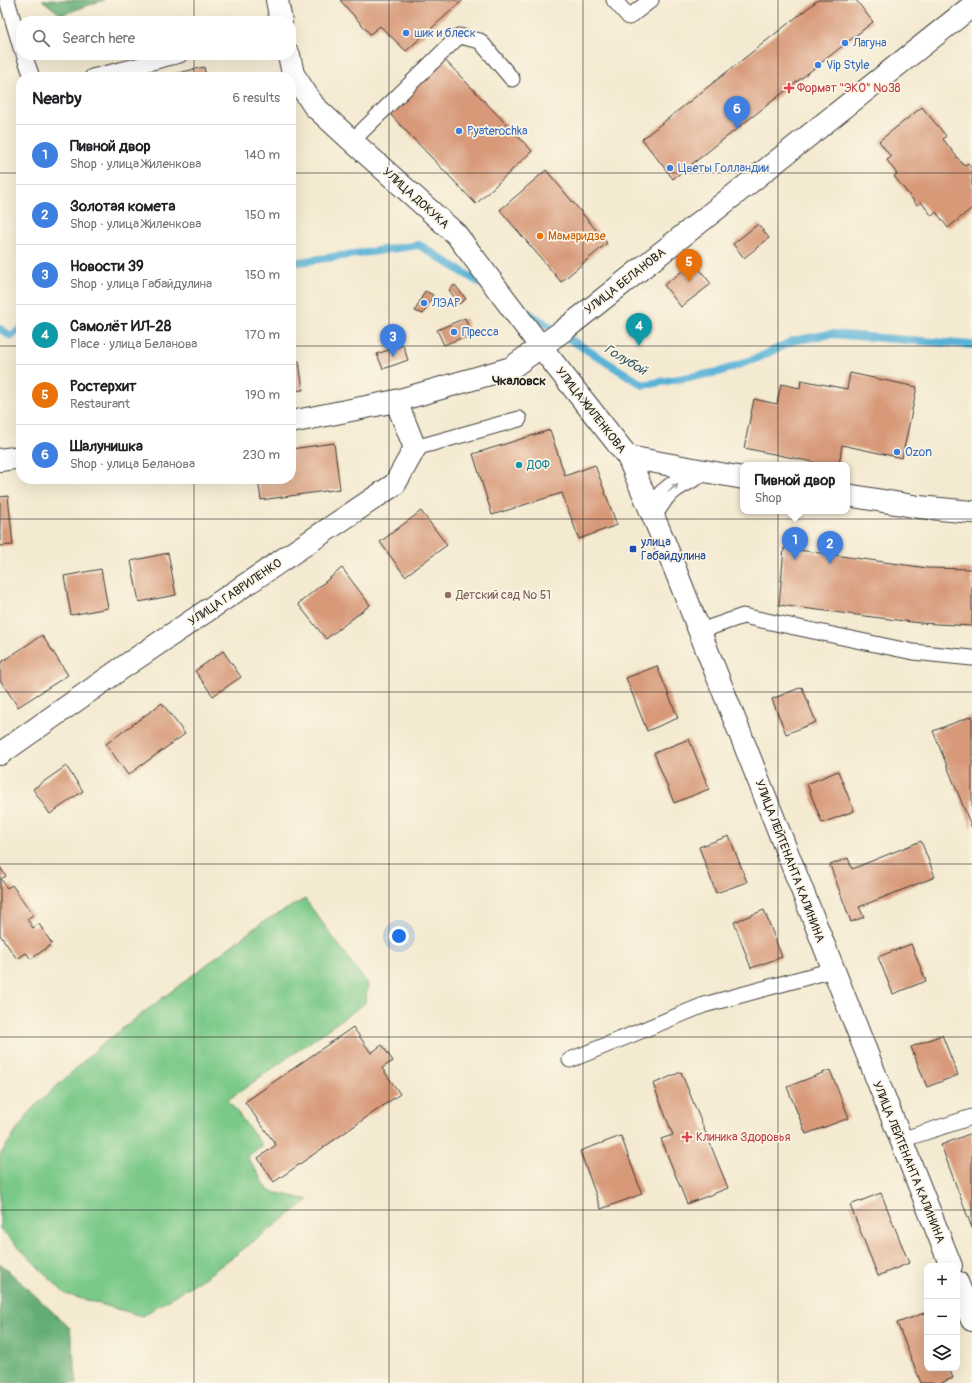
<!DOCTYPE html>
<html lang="en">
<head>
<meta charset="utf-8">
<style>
	body { margin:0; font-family:Pangolin,sans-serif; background:#f6f6f6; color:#202124 }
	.controls { position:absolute; right:12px; bottom:12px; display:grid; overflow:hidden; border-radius:8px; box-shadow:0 4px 16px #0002 }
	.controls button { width:36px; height:36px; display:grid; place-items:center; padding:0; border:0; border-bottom:1px solid #e0e0e0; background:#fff; color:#202124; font:20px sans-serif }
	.you { position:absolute; left:399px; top:936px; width:14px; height:14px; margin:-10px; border:3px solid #fff; border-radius:50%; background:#1a73e8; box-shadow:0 0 0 6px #1a73e833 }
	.badge { display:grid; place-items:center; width:26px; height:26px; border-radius:50%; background:#1a73e8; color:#fff; font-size:13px; font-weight:700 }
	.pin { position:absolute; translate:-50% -33px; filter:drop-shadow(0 1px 2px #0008) }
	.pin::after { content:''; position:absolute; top:21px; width:14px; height:12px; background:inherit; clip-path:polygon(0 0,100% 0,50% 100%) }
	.popup { position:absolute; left:740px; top:462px; width:110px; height:52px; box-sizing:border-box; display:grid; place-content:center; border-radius:8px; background:#fff; filter:drop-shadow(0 1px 3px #0005); font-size:13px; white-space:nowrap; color:#757577 }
	.popup b { font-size:15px; color:#202124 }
	.popup::after { content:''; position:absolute; left:50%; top:100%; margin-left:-8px; border:8px solid transparent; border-top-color:#fff }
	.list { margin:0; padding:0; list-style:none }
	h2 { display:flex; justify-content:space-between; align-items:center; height:52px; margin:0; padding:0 16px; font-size:17px }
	h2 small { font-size:13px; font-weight:400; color:#757577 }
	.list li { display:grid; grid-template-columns:26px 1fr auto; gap:12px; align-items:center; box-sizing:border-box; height:60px; padding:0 16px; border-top:1px solid #e0e0e0 }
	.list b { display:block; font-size:15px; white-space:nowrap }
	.list p { margin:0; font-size:13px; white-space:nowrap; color:#757577 }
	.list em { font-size:13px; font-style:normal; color:#757577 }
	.icon { flex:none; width:22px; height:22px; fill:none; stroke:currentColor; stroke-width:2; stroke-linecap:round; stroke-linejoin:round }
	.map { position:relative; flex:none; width:972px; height:1383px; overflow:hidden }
	.search { position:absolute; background:#fff; box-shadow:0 4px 16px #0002; left:16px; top:16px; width:280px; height:44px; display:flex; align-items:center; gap:10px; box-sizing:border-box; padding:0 14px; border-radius:16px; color:#757577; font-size:15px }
	.panel { position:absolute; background:#fff; box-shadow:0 4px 16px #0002; left:16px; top:72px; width:280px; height:412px; border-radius:16px }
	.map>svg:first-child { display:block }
	.green { fill:#7ac988; stroke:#4b7252 }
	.forest { fill:#63ad74; stroke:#406448 }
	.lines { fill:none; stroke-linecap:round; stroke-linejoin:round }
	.stream { stroke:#5ab2d7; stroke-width:8 }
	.building { fill:#d79978 }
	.lane-casing { stroke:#3c3b37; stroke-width:17 }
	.street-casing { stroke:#3c3b37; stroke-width:24 }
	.secondary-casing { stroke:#3c3b37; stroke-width:24 }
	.lane { stroke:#fff; stroke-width:15 }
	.street { stroke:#fff; stroke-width:22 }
	.secondary { stroke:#fff; stroke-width:22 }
	.oneway { stroke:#999 }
	.grid { fill:none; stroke:#1c1c1c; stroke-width:1; stroke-opacity:0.55 }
	.shop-dot { fill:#3f7fe0; stroke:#fcf5e5; stroke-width:1.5 }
	.health-dot { fill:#e0444e; stroke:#fcf5e5; stroke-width:1.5 }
	.food-dot { fill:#e8710a; stroke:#fcf5e5; stroke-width:1.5 }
	.culture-dot { fill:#0f9aa8; stroke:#fcf5e5; stroke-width:1.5 }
	.transit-dot { fill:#1a4fb4; stroke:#fcf5e5; stroke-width:1.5 }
	.education-dot { fill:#8d6e63; stroke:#fcf5e5; stroke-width:1.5 }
	.labels { text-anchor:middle; stroke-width:3.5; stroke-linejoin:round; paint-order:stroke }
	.shop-label { font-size:12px; fill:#366cbe; stroke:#fcf5e5; text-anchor:start }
	.health-label { font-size:12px; fill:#be3a42; stroke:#fcf5e5; text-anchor:start }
	.street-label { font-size:12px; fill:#1c1c1c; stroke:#fcf5e5 }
	.food-label { font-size:12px; fill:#c56008; stroke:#fcf5e5; text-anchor:start }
	.culture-label { font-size:12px; fill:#0d838f; stroke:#fcf5e5; text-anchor:start }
	.transit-label { font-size:12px; fill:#164399; stroke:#fcf5e5; text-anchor:start }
	.education-label { font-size:12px; fill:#785e54; stroke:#fcf5e5; text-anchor:start }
	.water-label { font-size:13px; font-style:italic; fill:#355867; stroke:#fcf5e5 }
	.neighbourhood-label { font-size:13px; font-weight:bold; fill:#1c1c1c; stroke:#fcf5e5 }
</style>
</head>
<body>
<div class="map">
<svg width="972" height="1383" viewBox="0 0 972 1383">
	<rect width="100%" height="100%" fill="#fcf5e5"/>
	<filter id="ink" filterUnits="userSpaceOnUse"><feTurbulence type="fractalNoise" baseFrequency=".025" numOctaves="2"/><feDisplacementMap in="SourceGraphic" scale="8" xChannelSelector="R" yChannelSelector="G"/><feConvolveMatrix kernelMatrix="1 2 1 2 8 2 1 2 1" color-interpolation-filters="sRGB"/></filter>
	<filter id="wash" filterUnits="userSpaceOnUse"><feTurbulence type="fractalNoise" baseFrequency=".012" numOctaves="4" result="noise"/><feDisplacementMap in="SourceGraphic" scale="16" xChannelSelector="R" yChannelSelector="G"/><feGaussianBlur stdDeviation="0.9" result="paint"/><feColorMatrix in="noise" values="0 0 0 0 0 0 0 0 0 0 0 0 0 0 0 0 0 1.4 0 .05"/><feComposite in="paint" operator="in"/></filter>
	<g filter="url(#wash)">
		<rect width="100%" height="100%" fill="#f4ead1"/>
		<!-- green -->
		<polygon class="green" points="305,899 368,985 365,1003 228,1100 262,1145 247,1157 269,1191 309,1200 207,1276 142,1316 65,1294 0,1229 0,1155 30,1111 101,1045 261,923"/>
		<!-- forest -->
		<g class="forest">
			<polygon points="42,0 104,0 61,15"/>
			<polygon points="0,1263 70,1328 77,1383 0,1383"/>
		</g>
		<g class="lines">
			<!-- stream -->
			<g class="stream">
				<polyline points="291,263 419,245 487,287"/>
				<polyline points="520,308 643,385 719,372 760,357 792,341 831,334 972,345"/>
				<polyline points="0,329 11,336 21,329"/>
			</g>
		</g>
		<g id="blocks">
			<!-- building -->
			<g class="building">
				<polygon points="340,0 463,0 406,51 380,26 370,34"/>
				<polygon points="818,0 856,0 873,22 673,179 642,139"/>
				<polygon points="442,57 532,151 476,204 387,111"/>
				<polygon points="204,67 206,77 165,77 165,76"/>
				<polygon points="922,107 946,136 943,139 964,166 968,163 972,169 972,208 948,228 936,212 932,216 921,202 917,205 894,176 897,174 887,160 891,157 879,141"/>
				<polygon points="546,170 607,243 561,282 500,210"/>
				<polygon points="758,224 769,238 744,258 733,244"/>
				<polygon points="694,262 711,284 681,307 664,285"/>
				<polygon points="455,285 466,299 459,304 449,290"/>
				<polygon points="425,291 433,295 423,314 415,311"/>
				<polygon points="465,318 471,334 444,345 437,330"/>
				<polygon points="403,345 408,360 383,369 377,354"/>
				<polygon points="299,361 303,390 291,391 291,362"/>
				<polygon points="850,373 917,387 902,458 842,445 839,465 828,465 744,448 754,399 777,404 781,384 800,388 801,380 847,389"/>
				<polygon points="550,430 565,476 595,465 617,525 579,539 562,493 492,515 473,454"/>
				<polygon points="334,443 340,489 261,500 258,479 291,479 291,449"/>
				<polygon points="8,496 13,545 0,546 0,497"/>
				<polygon points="421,511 447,545 405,576 380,542"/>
				<polygon points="784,548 927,568 972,569 972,626 920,623 779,605"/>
				<polygon points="168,553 176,595 139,602 131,561"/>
				<polygon points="342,568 370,605 326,639 298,604"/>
				<polygon points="101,569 108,608 71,615 64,576"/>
				<polygon points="42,635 68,675 18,707 0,680 0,663"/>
				<polygon points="223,651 241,677 213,696 195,671"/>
				<polygon points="657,666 678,718 647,731 626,678"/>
				<polygon points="802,687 816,722 786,734 772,699"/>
				<polygon points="162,703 185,734 128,775 106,744"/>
				<polygon points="972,716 972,828 933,731"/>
				<polygon points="689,739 709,789 674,803 654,753"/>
				<polygon points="66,766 83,791 50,814 33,789"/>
				<polygon points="838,771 854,811 822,823 807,784"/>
				<polygon points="729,836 747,882 716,893 699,847"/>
				<polygon points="921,841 935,877 859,907 864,917 851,922 830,865 848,858 852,869"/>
				<polygon points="0,867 6,876 1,879 7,888 12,885 33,915 27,919 33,928 39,924 52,944 31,959 26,953 17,959 0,935"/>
				<polygon points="764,910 782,957 751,968 734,922"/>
				<polygon points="911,944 926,981 893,994 878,957"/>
				<polygon points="353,1027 371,1053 382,1045 393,1061 382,1068 400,1094 274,1182 258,1158 276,1145 245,1102"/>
				<polygon points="942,1035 958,1075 927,1087 911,1047"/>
				<polygon points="830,1070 849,1118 806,1134 787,1087"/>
				<polygon points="681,1072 728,1188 687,1204 661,1139 673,1135 653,1084"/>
				<polygon points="972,1133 972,1228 941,1145"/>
				<polygon points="621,1136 642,1194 601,1209 580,1151"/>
				<polygon points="881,1193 909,1263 878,1276 850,1205"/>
				<polygon points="927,1312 927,1368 949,1368 953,1378 941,1383 921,1383 897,1323"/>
			</g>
		</g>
	</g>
	<g filter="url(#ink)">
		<use href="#blocks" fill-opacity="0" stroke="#3c3b37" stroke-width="1"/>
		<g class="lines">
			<!-- lane casing -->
			<g class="lane-casing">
				<g id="lane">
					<polyline points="7,0 21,48"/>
					<polyline points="614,0 629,17 651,0"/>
					<polyline points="24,55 32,77"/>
					<polyline points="92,77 180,55"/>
					<polyline points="352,141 459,36 480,41 512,79"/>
					<polyline points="415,448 519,419"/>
					<polyline points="700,631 743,616 913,652 972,658"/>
					<polyline points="570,1060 704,1005 833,970"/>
					<polyline points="901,1140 972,1117"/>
				</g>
			</g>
			<!-- street casing -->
			<g class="street-casing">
				<polyline id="street" points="0,754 122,668 395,484 415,448 396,401"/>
			</g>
			<!-- secondary casing -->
			<g class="secondary-casing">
				<g id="secondary">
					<polyline points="277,0 281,21"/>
					<polyline points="289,55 293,74 314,106 352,141 456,234 541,347 628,457 665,544 951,1266"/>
					<polyline points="291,422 396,401 511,368 564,330 972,6"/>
					<polyline points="628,457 743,478"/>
					<polyline points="0,460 21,457"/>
					<polyline points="847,495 919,507 972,512"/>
					<polyline points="652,513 664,495 675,486 701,471"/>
					<polyline points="957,1282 972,1320"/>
				</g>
			</g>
			<!-- lane -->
			<use href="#lane" class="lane"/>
			<!-- street -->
			<use href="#street" class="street"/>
			<!-- secondary -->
			<use href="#secondary" class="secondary"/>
		</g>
		<!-- one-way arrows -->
		<defs><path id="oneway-shaft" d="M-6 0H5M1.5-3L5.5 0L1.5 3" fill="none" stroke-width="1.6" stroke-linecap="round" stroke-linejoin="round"/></defs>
		<use class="oneway" href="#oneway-shaft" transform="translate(673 488) rotate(-37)"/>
	</g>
	<!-- grid -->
	<path class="grid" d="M194 0V21M389 0V1383M583 0V1383M778 0V1383M194 55V77M0 173H21M291 173H972M0 346H21M291 346H972M194 479V1383M0 519H972M0 692H972M0 864H972M0 1037H972M0 1210H972"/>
	<!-- markers -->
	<g class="shop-dot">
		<circle cx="406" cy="33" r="4"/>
		<circle cx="845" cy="43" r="4"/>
		<circle cx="818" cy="65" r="4"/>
		<circle cx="459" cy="131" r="4"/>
		<circle cx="670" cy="168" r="4"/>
		<circle cx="424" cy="303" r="4"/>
		<circle cx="454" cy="332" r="4"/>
		<circle cx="897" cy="452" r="4"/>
	</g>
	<g class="health-dot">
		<path d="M787 82h4v4h4v4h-4v4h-4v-4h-4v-4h4z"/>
		<path d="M685 1131h4v4h4v4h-4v4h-4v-4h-4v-4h4z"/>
	</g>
	<circle class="food-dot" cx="540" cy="236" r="4"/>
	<circle class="culture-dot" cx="519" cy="465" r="4"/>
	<rect class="transit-dot" x="629" y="545" width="8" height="8" rx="2"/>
	<circle class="education-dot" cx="448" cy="595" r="4"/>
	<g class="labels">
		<!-- shop labels -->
		<g class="shop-label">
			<text x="414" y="37">шик и блеск</text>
			<text x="853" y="47">Лагуна</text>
			<text x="826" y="69">Vip Style</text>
			<text x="467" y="135">Pyaterochka</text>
			<text x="678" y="172">Цветы Голландии</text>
			<text x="432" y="307">ЛЭАР</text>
			<text x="462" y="336">Пресса</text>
			<text x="905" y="456">Ozon</text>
		</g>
		<!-- health labels -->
		<g class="health-label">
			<text x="797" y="92">Формат "ЭКО" №38</text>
			<text x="696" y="1141">Клиника Здоровья</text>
		</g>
		<!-- street labels -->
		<g class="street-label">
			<text transform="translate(416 198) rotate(42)" y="4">УЛИЦА ДОКУКА</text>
			<text transform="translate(625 281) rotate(-38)" y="4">УЛИЦА БЕЛАНОВА</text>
			<text transform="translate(591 410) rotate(52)" y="4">УЛИЦА ЖИЛЕНКОВА</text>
			<text transform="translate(235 592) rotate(-34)" y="4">УЛИЦА ГАВРИЛЕНКО</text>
			<text transform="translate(790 861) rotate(69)" y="4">УЛИЦА ЛЕЙТЕНАНТА КАЛИНИНА</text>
			<text transform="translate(909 1162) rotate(68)" y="4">УЛИЦА ЛЕЙТЕНАНТА КАЛИНИНА</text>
		</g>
		<!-- food labels -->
		<g class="food-label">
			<text x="548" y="240">Мамаридзе</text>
		</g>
		<!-- culture labels -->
		<g class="culture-label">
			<text x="527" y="469">ДОФ</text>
		</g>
		<!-- transit labels -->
		<g class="transit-label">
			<text x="641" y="546">улица<tspan x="641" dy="14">Габайдулина</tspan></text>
		</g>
		<!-- education labels -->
		<g class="education-label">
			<text x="456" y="599">Детский сад № 51</text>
		</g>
		<!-- water labels -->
		<g class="water-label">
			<text transform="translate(626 359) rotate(31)" y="5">Голубой</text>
		</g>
		<!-- neighbourhood labels -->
		<g class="neighbourhood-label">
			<text x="519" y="385">Чкаловск</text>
		</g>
	</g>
</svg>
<div class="controls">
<button>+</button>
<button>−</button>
<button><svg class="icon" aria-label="layers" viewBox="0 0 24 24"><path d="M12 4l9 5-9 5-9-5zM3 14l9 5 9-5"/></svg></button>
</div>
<div class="you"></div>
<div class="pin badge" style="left:795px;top:560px;background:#3f7fe0">1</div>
<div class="popup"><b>Пивной двор</b>Shop</div>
<div class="pin badge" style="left:830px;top:564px;background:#3f7fe0">2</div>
<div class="pin badge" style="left:393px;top:357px;background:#3f7fe0">3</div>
<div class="pin badge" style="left:639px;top:346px;background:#0f9aa8">4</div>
<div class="pin badge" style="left:689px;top:282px;background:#e8710a">5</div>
<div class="pin badge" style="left:737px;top:129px;background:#3f7fe0">6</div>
<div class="search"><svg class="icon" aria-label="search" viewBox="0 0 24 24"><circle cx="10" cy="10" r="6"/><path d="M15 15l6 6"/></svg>Search here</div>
<section class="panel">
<h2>Nearby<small>6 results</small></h2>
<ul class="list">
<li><span class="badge" style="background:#3f7fe0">1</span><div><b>Пивной двор</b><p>Shop · улица Жиленкова</p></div><em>140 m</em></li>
<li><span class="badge" style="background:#3f7fe0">2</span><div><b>Золотая комета</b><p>Shop · улица Жиленкова</p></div><em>150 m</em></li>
<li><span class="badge" style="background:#3f7fe0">3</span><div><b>Новости 39</b><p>Shop · улица Габайдулина</p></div><em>150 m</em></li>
<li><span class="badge" style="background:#0f9aa8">4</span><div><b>Самолёт ИЛ-28</b><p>Place · улица Беланова</p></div><em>170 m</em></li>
<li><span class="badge" style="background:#e8710a">5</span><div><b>Ростерхит</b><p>Restaurant</p></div><em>190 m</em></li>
<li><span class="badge" style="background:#3f7fe0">6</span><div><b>Шалунишка</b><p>Shop · улица Беланова</p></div><em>230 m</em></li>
</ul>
</section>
</div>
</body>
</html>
